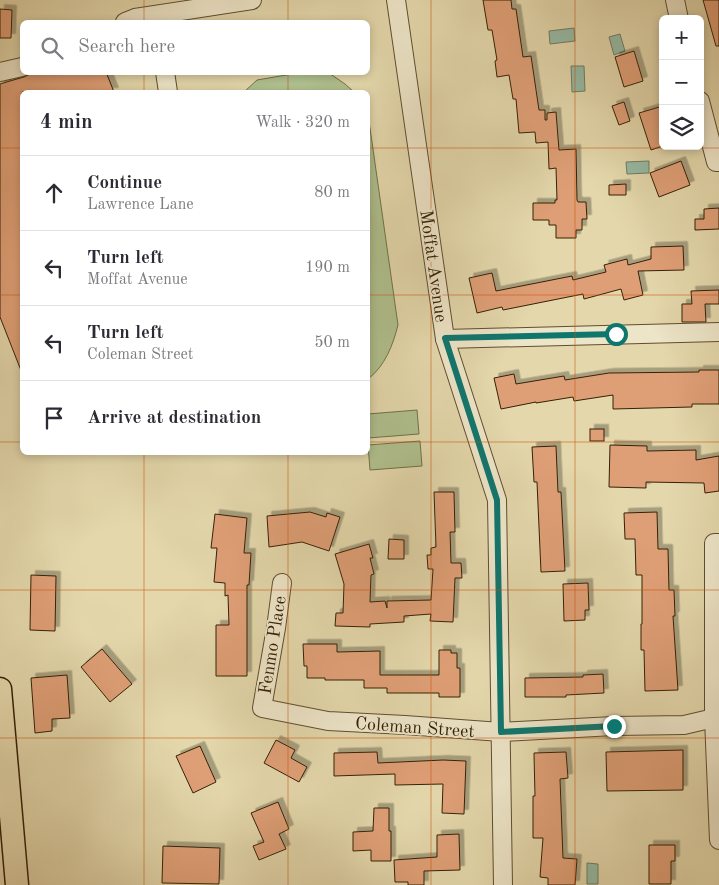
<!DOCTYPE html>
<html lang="en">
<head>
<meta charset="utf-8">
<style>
	body { margin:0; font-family:"Old Standard TT",serif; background:#f7f7f7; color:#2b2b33 }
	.controls { position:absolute; right:15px; top:15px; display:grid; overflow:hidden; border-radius:8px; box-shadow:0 2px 8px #0003 }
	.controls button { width:45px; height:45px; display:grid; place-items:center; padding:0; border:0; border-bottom:1px solid #e1e1e2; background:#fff; color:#2b2b33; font:25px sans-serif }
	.stop { position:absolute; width:15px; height:15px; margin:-11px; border:4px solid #0f766e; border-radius:50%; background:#fff }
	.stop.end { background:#0f766e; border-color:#fff; box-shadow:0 1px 5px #0008 }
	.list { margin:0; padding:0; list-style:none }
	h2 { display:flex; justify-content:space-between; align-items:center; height:65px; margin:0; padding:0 20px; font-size:21px }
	h2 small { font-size:16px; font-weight:400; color:#7c7c81 }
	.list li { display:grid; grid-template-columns:32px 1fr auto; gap:15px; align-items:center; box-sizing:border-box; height:75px; padding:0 20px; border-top:1px solid #e1e1e2 }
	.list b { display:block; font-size:19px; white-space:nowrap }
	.list p { margin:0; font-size:16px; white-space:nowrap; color:#7c7c81 }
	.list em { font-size:16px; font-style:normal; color:#7c7c81 }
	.icon { flex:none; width:28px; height:28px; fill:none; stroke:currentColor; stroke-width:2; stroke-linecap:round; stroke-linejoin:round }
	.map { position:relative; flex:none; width:719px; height:885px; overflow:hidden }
	.search { position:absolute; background:#fff; box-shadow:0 2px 8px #0003; left:20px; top:20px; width:350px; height:55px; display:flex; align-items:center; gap:12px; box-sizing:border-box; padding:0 18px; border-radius:8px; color:#7c7c81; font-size:19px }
	.panel { position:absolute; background:#fff; box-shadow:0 2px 8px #0003; left:20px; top:90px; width:350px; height:365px; border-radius:8px }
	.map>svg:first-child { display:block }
	.green { fill:#afbf8d; stroke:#72704a }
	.water { fill:#96baa4; stroke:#6f7c65 }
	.building { fill:#df9f76; stroke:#352007; filter:url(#shadow) }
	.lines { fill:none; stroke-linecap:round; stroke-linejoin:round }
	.minor-casing { stroke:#604e30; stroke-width:20 }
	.major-casing { stroke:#352007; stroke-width:25 }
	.minor { stroke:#ede5c8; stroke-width:18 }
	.major { stroke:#e3d7ab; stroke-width:22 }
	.route { stroke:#0f766e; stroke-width:6 }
	.grid { fill:none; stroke:#cd500b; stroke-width:1; stroke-opacity:0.55 }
	.labels { text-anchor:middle; stroke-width:4; stroke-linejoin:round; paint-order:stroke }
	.street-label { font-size:18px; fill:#352007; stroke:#ede5c8 }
</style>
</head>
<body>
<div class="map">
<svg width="719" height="885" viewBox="0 0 719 885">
	<defs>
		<filter id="shadow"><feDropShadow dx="4.5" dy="-4.5" stdDeviation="0" flood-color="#0004"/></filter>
	</defs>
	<rect width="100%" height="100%" fill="#e3d7ab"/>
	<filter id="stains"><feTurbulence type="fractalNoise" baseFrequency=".004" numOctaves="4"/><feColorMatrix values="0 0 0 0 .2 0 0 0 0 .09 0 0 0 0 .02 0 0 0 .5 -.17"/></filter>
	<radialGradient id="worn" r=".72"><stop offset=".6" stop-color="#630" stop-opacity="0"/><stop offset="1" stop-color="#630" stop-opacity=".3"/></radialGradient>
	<!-- green -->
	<g class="green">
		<polygon points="298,73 329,73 345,84 354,92 244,92 257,80"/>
		<path d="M368 114 398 325C393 345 385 366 368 379Z"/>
		<polygon points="417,410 419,434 368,438 368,414"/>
		<polygon points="420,441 422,466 370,470 368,445"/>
	</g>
	<!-- water -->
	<g class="water">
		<polygon points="574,28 575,41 550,44 549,31"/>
		<polygon points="620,34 625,51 614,55 609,37"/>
		<polygon points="571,66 584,66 585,91 572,92"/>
		<polygon points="649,161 649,173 627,174 626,162"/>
		<polygon points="587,863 598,864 598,884 587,884"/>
	</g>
	<!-- building -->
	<g class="building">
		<polygon points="483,0 511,0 512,9 516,9 523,57 531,56 539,110 545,110 545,120 547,120 547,113 556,112 559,150 576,149 577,200 578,202 586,202 587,219 582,219 582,230 576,230 576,238 556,238 556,225 549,225 549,220 533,220 533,203 555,203 555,200 557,200 556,168 549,169 548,142 536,143 535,132 519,133 516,99 513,99 509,75 497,77 495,61 497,60 492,30 488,30"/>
		<polygon points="703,0 719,0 719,46 716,46"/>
		<polygon points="0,9 12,10 11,38 0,38"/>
		<polygon points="634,51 643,81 624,87 615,57"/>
		<polygon points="34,72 106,72 114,92 22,92 22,373 0,317 0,84 10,81 24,77"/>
		<polygon points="624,102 630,121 619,125 612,106"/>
		<polygon points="663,106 663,146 651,150 639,113"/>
		<polygon points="681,161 690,185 659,197 650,173"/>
		<polygon points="626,184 626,195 609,195 609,185"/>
		<polygon points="719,208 719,229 695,230 695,219 704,219 704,209"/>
		<polygon points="683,246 684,270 638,271 643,295 624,300 621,289 584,299 583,294 503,310 502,307 477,313 469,278 492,273 496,291 572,276 573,280 606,272 604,265 627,259 628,265 651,259 651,247"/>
		<polygon points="719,290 719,304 705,304 706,322 682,322 682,304 692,304 691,291"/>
		<polygon points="699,370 719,370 719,404 692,404 692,407 613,409 613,395 574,401 573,397 536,403 536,402 501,409 494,378 514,374 516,384 564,376 565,380 609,373 699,372"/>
		<rect x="590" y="429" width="14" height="12"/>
		<polygon points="610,445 647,446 647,451 696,450 696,460 719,456 719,491 705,493 704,483 646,482 646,488 609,487"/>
		<polygon points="556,446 558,492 561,492 565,571 541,572 537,482 534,482 532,447"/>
		<polygon points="434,492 454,492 455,532 450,532 451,563 461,563 462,578 455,578 453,622 430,621 431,614 404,616 404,622 370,624 370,627 335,626 336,613 343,613 344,584 335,554 369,544 373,558 370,558 374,574 371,575 370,602 385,601 387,608 387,601 431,600 433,569 428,569 427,555 431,555 431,548 436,547"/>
		<polygon points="310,512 326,517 327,513 340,517 329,551 302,542 269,547 267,516"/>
		<polygon points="657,512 658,549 668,549 669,590 674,590 675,616 673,616 678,690 645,691 644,650 641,650 641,624 642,624 642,575 636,575 635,539 625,539 624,513"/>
		<polygon points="215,514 247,518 244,553 251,553 249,585 247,585 247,676 216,676 216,625 229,625 228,595 225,596 225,583 214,582 217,548 211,548"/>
		<polygon points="389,539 404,540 404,559 388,559"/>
		<polygon points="31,575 56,576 55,631 30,630"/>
		<polygon points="588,583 589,610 585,610 585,620 564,621 563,584"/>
		<polygon points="303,644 337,644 337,652 380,651 380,675 439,675 439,650 451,650 451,653 457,653 457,668 460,668 460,697 439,697 439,693 387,693 387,688 364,688 364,680 325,680 325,678 307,678 307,666 304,666"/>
		<polygon points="102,649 132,684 110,702 81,667"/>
		<polygon points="603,674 604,693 566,695 566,697 525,697 525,678 583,677 583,675"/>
		<polygon points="67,675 70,718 52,719 52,731 35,733 31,678"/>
		<polygon points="276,740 295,750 291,758 307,767 299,782 264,763"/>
		<polygon points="200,746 216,782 193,793 176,756"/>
		<polygon points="683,750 683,790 607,791 606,752"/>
		<polygon points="377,752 378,763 443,760 466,761 464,814 442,813 443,784 395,785 395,774 334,776 334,753"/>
		<polygon points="566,752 568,778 560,779 563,858 577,859 575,885 548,885 548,878 540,877 543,838 533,838 533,796 535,796 534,753"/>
		<polygon points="278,802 289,829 279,834 286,849 259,860 253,846 264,842 251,813"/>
		<polygon points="374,808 389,808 389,831 391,831 391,861 371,861 371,850 353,851 353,832 373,831"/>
		<polygon points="459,834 460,870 424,871 424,885 408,885 408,882 395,882 394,860 437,857 437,835"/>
		<polygon points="649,845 675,845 675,861 671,861 671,884 649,884"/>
		<polygon points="163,846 220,848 219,884 162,883"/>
	</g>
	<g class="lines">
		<!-- minor casing -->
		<g class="minor-casing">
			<g id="minor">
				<polyline points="396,0 445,339 497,500 503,885"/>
				<polyline points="675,0 679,19"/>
				<polyline points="125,22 135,18 252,0"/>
				<polyline points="0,72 22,67"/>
				<polyline points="165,72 168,92"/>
				<polyline points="700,101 716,162 719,162"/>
				<polyline points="445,339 719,332"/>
				<polyline points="719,543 714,543 714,718 719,840"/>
				<polyline points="282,583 276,628 262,708 328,721 405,725 501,732 614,726 684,725 714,718 719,718"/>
			</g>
		</g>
		<!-- major casing -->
		<g class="major-casing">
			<polyline id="major" points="0,689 17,885"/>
		</g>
		<!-- minor -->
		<use href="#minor" class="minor"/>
		<!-- major -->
		<use href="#major" class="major"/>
	</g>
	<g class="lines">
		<!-- route -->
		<polyline class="route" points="614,726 501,732 497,500 445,338 616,334"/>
	</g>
	<!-- grid -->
	<path class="grid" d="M144 0V22M288 0V22M431 0V885M575 0V885M144 72V92M288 72V92M0 148H22M368 148H719M0 295H22M368 295H719M0 442H22M368 442H719M144 452V885M288 452V885M0 590H719M0 738H719"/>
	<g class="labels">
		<!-- street labels -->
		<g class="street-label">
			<text transform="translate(434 266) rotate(82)" y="6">Moffat Avenue</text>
			<text transform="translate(272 645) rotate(-81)" y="6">Fenmo Place</text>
			<text transform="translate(415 727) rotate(4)" y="6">Coleman Street</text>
		</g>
	</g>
	<rect width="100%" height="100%" filter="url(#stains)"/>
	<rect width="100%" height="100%" fill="url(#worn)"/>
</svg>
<div class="controls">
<button>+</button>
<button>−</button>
<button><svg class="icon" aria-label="layers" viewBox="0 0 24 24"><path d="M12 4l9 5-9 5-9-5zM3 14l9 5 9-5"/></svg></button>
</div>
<div class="stop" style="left:616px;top:334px"></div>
<div class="stop end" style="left:614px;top:726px"></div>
<div class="search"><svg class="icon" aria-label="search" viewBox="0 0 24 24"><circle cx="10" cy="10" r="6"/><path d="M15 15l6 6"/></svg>Search here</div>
<section class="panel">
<h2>4 min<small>Walk · 320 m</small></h2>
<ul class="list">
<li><svg class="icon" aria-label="ahead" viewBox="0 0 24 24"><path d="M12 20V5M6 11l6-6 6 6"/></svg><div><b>Continue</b><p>Lawrence Lane</p></div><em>80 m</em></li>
<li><svg class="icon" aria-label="left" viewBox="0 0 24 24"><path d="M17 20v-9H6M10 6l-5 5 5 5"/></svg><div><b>Turn left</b><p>Moffat Avenue</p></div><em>190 m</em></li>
<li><svg class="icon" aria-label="left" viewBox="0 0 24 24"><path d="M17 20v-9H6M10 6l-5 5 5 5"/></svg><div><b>Turn left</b><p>Coleman Street</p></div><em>50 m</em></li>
<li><svg class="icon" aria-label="arrive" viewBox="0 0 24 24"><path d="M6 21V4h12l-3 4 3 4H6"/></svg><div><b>Arrive at destination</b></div></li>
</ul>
</section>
</div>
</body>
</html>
